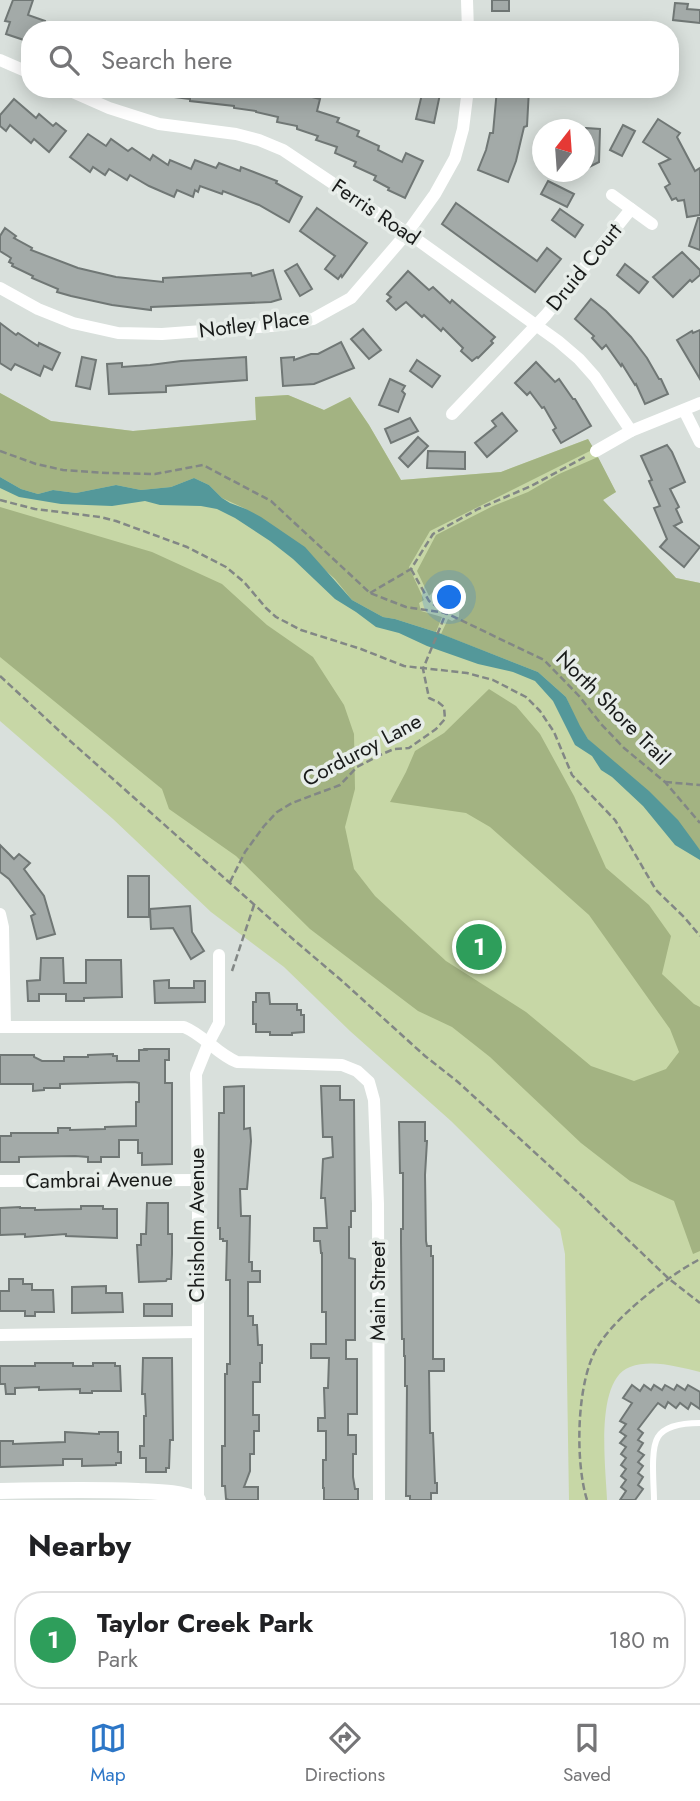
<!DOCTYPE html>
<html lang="en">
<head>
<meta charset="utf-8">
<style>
	body { margin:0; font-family:Jost,sans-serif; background:#f2f2f2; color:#202124 }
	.compass { position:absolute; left:532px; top:119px; width:63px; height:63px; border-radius:50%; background:#fff; box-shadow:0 4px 18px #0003; rotate:17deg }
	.you { position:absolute; left:450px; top:598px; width:24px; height:24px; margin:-18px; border:5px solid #fff; border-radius:50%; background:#1a73e8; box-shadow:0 0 0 10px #1a73e833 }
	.badge { display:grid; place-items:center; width:46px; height:46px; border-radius:50%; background:#2c76c7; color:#fff; font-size:23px; font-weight:700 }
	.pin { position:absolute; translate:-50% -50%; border:4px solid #fff; box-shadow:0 2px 7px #0006 }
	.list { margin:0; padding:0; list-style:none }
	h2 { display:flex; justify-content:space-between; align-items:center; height:91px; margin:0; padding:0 28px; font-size:30px }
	h2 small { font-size:23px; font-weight:400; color:#757577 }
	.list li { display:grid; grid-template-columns:46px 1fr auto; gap:21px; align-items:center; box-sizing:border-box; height:98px; margin:0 14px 14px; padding:0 14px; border:2px solid #e0e0e0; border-radius:28px }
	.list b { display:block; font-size:26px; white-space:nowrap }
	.list p { margin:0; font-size:23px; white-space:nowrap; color:#757577 }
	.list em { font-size:23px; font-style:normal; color:#757577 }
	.icon { flex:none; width:38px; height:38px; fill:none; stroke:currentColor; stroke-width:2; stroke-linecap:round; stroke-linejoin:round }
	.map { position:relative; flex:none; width:700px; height:1500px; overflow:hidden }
	.search { position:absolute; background:#fff; box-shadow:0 4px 18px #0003; left:21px; right:21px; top:21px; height:77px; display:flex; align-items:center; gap:18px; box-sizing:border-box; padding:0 24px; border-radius:28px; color:#757577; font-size:26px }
	.sheet { height:203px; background:#fff }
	nav { display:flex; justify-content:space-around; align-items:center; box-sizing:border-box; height:98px; border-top:2px solid #e0e0e0; background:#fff; font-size:19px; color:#757577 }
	nav a { display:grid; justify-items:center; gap:4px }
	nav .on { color:#2c76c7 }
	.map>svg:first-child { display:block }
	.green { fill:#c7d7a6 }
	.forest { fill:#a3b382 }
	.water { fill:#54989a }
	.building { fill:#a3aaa8; stroke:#707775; stroke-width:2 }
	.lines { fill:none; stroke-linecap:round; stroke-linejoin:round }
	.path { stroke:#828785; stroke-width:2.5; stroke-dasharray:7 3.5; stroke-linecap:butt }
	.service { stroke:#fff; stroke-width:6 }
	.minor { stroke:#fff; stroke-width:12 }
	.tertiary { stroke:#fff; stroke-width:16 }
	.labels { text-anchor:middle; stroke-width:7; stroke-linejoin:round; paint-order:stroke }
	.street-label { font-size:21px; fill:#191b1a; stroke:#e7ede9 }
</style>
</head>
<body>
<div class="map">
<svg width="700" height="1500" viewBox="0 0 700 1500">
	<rect width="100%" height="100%" fill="#d9e0dc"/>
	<!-- green -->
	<path class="green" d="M0 393 51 421 133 431 256 420 255 397 288 395 324 410 350 397 369 425 401 480 501 472 588 439 616 492 603 500 676 578 700 583V1372C678 1367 652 1359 630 1367 594 1380 606 1469 607 1500H569L565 1254 560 1229 451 1121 350 1031 284 967 211 912 113 819 0 721Z"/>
	<!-- forest -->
	<g class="forest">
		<polygon points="0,393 51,421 133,431 256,420 255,397 288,395 324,410 350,397 369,425 401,480 501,472 588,439 594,449 430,531 409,567 424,600 419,603 421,611 442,617 436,632 395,619 383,617 352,600 335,579 322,567 246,509 222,498 209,485 194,478 171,487 141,490 116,485 76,493 53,490 38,494 21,489 0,477"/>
		<polygon points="598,457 616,492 603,500 676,578 700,583 700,850 689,837 588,739 579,726 566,697 538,672 441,634 448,619 452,621 459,617 460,602 456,593 436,589 429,596 417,571 436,535 493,506 528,492 559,474"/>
		<polygon points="0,507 152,552 222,584 267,625 313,657 344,705 354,734 355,789 345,827 354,869 375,896 446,961 526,1012 591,1066 634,1081 666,1069 679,1052 670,1029 589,915 490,827 466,813 390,802 406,772 415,751 444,733 489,689 516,706 540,734 574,796 606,868 649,905 671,936 662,974 694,1004 700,1007 700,1251 693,1254 674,1201 630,1181 581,1143 490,1057 452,1027 418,1011 310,929 236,856 169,809 162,789 0,657"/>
	</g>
	<!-- water -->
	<polygon class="water" points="0,477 21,489 38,494 53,490 76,493 116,485 141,490 171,487 194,478 209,485 222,498 230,503 246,509 261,517 305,547 352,600 383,617 395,619 439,633 538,672 566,697 580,726 588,739 649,791 678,820 700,850 700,860 675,845 643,806 612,777 601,770 592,756 575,745 553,701 535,681 513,672 478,664 427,646 399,633 376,627 356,612 335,599 293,559 270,541 235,518 217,509 201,506 160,505 145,501 112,506 61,504 19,497 0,488"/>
	<!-- building -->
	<g class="building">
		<polygon points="13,0 33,0 28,15 45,21 43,30 30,30 30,42 6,34 10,22 5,21"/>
		<rect x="492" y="0" width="17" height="11"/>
		<polygon points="675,3 688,4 687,9 700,10 700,23 673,20"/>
		<polygon points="167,89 264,89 284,93 284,90 320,99 317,111 339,118 337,122 359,131 357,136 379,146 378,150 402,162 406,153 423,161 405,198 388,190 389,188 374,180 376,176 354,166 356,162 335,153 337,147 316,140 318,136 297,129 297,126 277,122 278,117 256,112 256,111 234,108 234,106 190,101 190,99 167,96"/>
		<polygon points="497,89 529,89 527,126 524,127 516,161 508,182 478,170 486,150 490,133 493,133"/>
		<polygon points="423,90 440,94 434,123 416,119"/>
		<polygon points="14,99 36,118 39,114 53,126 56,123 66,131 49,152 34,139 31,143 10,125 6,131 0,126 0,115"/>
		<polygon points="658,119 680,133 677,137 695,171 700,168 700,215 687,217 684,200 678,201 676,198 672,200 665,187 670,184 659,164 670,159 643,142"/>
		<polygon points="623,125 635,131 622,156 610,150"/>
		<polygon points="586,128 600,129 599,162 585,169"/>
		<polygon points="88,134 106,146 111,139 128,151 132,148 150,160 153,155 168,165 170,160 191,169 195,160 216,168 219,163 240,171 241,167 277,181 276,183 302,197 289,222 259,205 223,191 222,194 200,186 198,192 195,190 193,197 177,190 174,197 149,186 130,175 127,180 109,169 105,175 93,167 90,172 70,157"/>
		<polygon points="548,181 574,194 567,207 541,194"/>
		<polygon points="456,203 537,261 547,248 561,259 535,292 442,224"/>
		<polygon points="317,208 367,243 342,277 341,275 338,279 325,269 335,256 300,231"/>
		<polygon points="560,209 583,225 575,237 552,220"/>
		<polygon points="698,218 700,218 700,250 689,246"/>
		<polygon points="5,228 16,236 14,238 32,248 31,250 78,268 116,277 163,282 163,278 251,273 252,276 273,270 281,299 271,302 151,307 151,310 112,305 71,296 57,292 58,289 32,278 33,276 12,266 13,264 9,262 11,258 0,251 0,236"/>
		<polygon points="682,252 700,270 700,275 692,282 690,280 673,297 653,277"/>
		<polygon points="297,264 312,289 300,296 285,271"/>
		<polygon points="625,264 648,282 639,293 617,275"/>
		<polygon points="408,271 429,290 433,287 450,303 452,300 495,337 491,341 493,343 478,358 477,357 472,361 461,351 463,348 443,328 441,331 424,315 422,317 406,302 396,310 387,301 391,297 387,294"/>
		<polygon points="591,299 606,311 631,337 647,358 659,379 661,379 668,394 645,404 636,384 635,385 622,364 621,366 606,345 602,349 592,338 594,336 575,319"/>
		<polygon points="0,323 16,335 18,333 38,346 39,343 60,353 52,370 44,366 40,376 15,364 11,370 0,363"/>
		<polygon points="363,329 381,350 369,359 351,339"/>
		<polygon points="700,330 700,379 677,340 692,331 693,333"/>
		<polygon points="341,342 354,368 314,384 283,386 281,358 294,357 294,360 311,354 318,354"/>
		<polygon points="82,357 96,360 90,389 76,386"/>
		<polygon points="246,357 247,380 166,386 166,392 109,394 107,364 122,363 122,367 150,365 181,361"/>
		<polygon points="417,360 440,376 432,387 410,371"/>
		<polygon points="536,362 555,382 559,379 573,399 575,399 591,426 561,443 553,430 556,428 544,407 542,408 530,392 527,395 515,383"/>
		<polygon points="390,379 405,386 402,391 405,394 398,412 379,405"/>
		<polygon points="502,413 517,431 487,457 475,443 496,426 492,421"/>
		<polygon points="410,418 418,431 391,443 385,429"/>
		<polygon points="418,437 428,446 408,467 399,458"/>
		<polygon points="667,445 672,452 685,482 670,489 679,507 676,509 682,522 674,526 700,547 684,567 660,547 667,539 654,508 660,506 649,481 652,480 641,456"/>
		<polygon points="428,451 465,452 465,469 427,468"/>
		<polygon points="0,845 14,859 19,854 30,863 24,869 44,896 55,934 37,939 31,916 35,914 9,879 0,872"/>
		<rect x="128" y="876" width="21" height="41"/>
		<polygon points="190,906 192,932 204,951 191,959 173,928 151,929 150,909"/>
		<polygon points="41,958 63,958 64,983 86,983 86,960 121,960 122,997 84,998 84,1001 66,1001 66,994 39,994 39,1001 28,1001 27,981 40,980"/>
		<polygon points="169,980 169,988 194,988 194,981 205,981 205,1002 155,1003 154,981"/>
		<polygon points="256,993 269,993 270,1004 297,1004 297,1010 301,1010 301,1015 304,1015 304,1032 292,1033 292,1035 270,1035 270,1032 256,1032 256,1024 253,1024 253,1002 256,1002"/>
		<polygon points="145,1049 169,1049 169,1060 165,1060 165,1083 172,1083 172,1164 142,1165 142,1153 138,1153 138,1140 119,1140 119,1157 101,1157 101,1162 88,1162 88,1157 75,1156 19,1157 19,1162 0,1162 0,1136 11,1136 11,1133 58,1133 58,1128 70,1128 70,1130 105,1129 105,1127 136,1126 136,1102 139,1102 139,1083 135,1082 60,1084 60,1088 44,1088 44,1090 33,1091 33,1084 0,1084 0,1055 34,1055 34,1057 42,1061 64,1061 64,1057 88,1057 88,1055 113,1054 113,1056 117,1056 117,1061 139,1061 139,1050 146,1050"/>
		<polygon points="244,1086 244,1129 250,1128 251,1141 247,1189 240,1189 241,1216 250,1216 249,1262 252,1262 252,1271 260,1271 260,1282 248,1282 248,1316 253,1316 253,1325 257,1325 258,1345 262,1345 262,1363 260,1363 260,1382 253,1382 253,1415 259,1415 259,1431 254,1431 254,1454 250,1454 250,1471 244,1487 258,1487 258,1500 229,1500 226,1499 225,1486 222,1486 222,1446 225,1446 225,1374 227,1374 227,1364 230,1364 230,1280 226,1280 227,1241 223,1241 223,1239 220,1239 220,1228 218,1228 219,1113 224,1113 224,1087"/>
		<polygon points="321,1086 340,1086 340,1100 354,1100 355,1211 351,1211 351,1227 349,1227 349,1258 355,1259 355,1340 346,1340 346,1359 357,1359 357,1414 348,1414 348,1435 356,1435 356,1454 353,1454 353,1477 355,1489 358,1489 358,1500 324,1500 324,1488 323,1488 323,1460 326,1460 326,1431 318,1431 318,1418 325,1418 324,1388 328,1388 329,1358 311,1358 311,1344 326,1344 326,1312 322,1312 322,1253 321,1253 320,1241 314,1241 314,1228 327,1228 325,1198 321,1198 323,1159 333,1157 332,1137 323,1137"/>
		<polygon points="399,1122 425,1122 425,1141 427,1141 425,1175 426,1241 427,1246 431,1246 431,1256 433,1256 433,1359 444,1359 444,1371 429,1371 430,1433 433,1433 435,1483 437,1483 437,1493 431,1493 431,1500 410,1500 410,1496 406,1496 407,1386 405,1386 405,1356 404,1356 404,1339 402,1339 401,1242 401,1229 403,1229 403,1173 400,1173"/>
		<polygon points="147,1203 168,1203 168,1234 172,1234 172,1254 171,1279 167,1279 166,1281 139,1282 137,1245 141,1245 141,1234 146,1234"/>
		<polygon points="81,1206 103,1206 103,1209 117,1209 117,1238 66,1236 66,1234 25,1237 25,1234 0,1235 0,1208 20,1207 20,1208 35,1208 35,1210 81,1209"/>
		<polygon points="9,1279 23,1279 23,1284 32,1284 32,1290 53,1290 54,1312 35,1312 35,1316 25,1316 25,1311 0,1311 0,1291 9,1291"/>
		<polygon points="106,1286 106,1293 122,1293 123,1312 72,1313 72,1287"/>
		<rect x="144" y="1304" width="28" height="12"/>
		<polygon points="143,1358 172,1358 173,1440 170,1440 169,1468 166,1468 166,1472 146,1472 146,1458 140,1458 140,1446 144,1446 144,1416 146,1416 145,1394 142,1394"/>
		<polygon points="35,1363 73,1363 73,1366 93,1366 93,1363 115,1363 115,1366 120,1366 121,1391 92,1391 92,1393 80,1393 80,1389 39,1390 39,1387 15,1388 15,1394 6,1394 5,1384 0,1384 0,1366 35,1366"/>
		<polygon points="632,1385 640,1391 644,1385 651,1390 654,1385 662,1390 665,1385 674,1390 677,1385 685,1390 688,1385 700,1392 700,1409 691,1403 688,1409 680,1403 676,1408 668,1402 665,1408 658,1403 654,1408 638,1429 643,1433 638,1440 643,1443 638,1451 644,1455 638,1462 643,1466 638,1473 643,1477 638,1485 643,1489 635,1500 620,1500 626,1491 621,1487 626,1480 621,1476 626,1469 621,1465 626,1458 621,1454 626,1447 620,1443 626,1436 620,1432 626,1424 620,1421 632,1403 623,1398"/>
		<polygon points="65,1432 99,1434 99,1432 118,1432 118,1452 121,1452 121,1463 116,1463 116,1465 82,1466 82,1459 63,1459 63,1465 0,1467 0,1441 13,1441 13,1444 65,1442"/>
	</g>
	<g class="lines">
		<!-- path -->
		<g class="path">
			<polyline points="0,451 36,464 63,470 107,473 155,474 203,465 271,501 370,593 406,607 446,613 544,660 579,696 601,724 624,748 665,782 700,823"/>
			<polyline points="0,500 35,509 100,517 116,521 187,547 226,567 244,582 266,608 276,617 301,630 361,649 404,666 467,673 493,680 526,697 540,711 554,732 572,775 615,820 656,890 684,917 700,936"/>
			<polyline points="370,593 411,569 433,534 478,509 531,486 585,457"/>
			<polyline points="0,676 68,739 294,940 341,980 425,1056 458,1082 579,1193 668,1278 700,1303"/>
			<polyline points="665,782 700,785"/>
			<polyline points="230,882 245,852 264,826 277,812 292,803 340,785 357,767 380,755 394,749 409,748 436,729 445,719 444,707 438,702 429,698 423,669 446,613 429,601 411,569"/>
			<polyline points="232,971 254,905"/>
			<path d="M587 1500C575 1462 576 1381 598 1346 617 1315 668 1276 700 1259"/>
		</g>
		<!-- service -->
		<path class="service" d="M654 1500C654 1485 650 1449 658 1437 666 1424 687 1423 700 1423"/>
		<!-- minor -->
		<g class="minor">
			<polyline points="467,0 468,30"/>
			<polyline points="0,60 30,73"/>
			<polyline points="66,89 109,108 159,124 236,134 259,140 283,150 419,241 558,341 579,359 595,377 631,431"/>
			<polyline points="612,195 652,224"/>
			<polyline points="0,288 38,309 73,323 118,333 162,334 271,326 313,319 351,298 407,233 435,194 455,158 463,129 468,89"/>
			<polyline points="684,410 700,442"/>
			<polyline points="452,414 546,315 631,209"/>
			<polyline points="596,451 631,431 700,403"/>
			<polyline points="0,914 3,927 5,1027"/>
			<path d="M0 1027H184C204 1035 217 1054 237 1062L342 1065 357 1071 369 1082 374 1100 378 1204 379 1500"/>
			<polyline points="0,1181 198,1180"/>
			<polyline points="0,1335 197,1332"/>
			<polyline points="198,1499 198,1180 196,1074 209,1042 219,1023 219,955"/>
		</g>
		<!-- tertiary -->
		<path class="tertiary" d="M0 1491C46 1490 92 1489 138 1491 159 1492 180 1492 198 1500"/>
	</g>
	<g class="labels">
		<!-- street labels -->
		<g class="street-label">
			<text transform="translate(376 212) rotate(34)" y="7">Ferris Road</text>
			<text transform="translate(584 267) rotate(-51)" y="7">Druid Court</text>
			<text transform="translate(254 324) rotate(-7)" y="7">Notley Place</text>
			<text transform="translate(613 708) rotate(45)" y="7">North Shore Trail</text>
			<text transform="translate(362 750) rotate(-28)" y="7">Corduroy Lane</text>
			<text transform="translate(99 1180) rotate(-1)" y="7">Cambrai Avenue</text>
			<text transform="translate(197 1225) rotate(-90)" y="7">Chisholm Avenue</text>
			<text transform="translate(378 1291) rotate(-90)" y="7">Main Street</text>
		</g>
	</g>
</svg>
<svg class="compass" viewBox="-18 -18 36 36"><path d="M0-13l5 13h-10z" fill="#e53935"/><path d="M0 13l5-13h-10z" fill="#757577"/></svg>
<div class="you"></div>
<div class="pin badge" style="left:479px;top:947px;background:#2e9e5b">1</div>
<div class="search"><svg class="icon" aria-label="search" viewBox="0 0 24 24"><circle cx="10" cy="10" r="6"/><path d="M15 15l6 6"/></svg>Search here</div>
</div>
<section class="sheet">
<h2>Nearby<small></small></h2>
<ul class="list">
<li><span class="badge" style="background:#2e9e5b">1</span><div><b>Taylor Creek Park</b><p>Park</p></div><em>180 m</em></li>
</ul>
</section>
<nav>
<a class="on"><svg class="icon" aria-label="map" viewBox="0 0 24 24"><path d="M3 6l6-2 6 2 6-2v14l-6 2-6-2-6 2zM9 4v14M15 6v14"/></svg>Map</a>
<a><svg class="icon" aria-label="directions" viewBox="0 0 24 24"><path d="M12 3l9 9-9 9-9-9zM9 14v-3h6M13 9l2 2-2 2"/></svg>Directions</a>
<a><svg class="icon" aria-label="saved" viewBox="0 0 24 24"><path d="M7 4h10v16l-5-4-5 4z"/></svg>Saved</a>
</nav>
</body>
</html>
